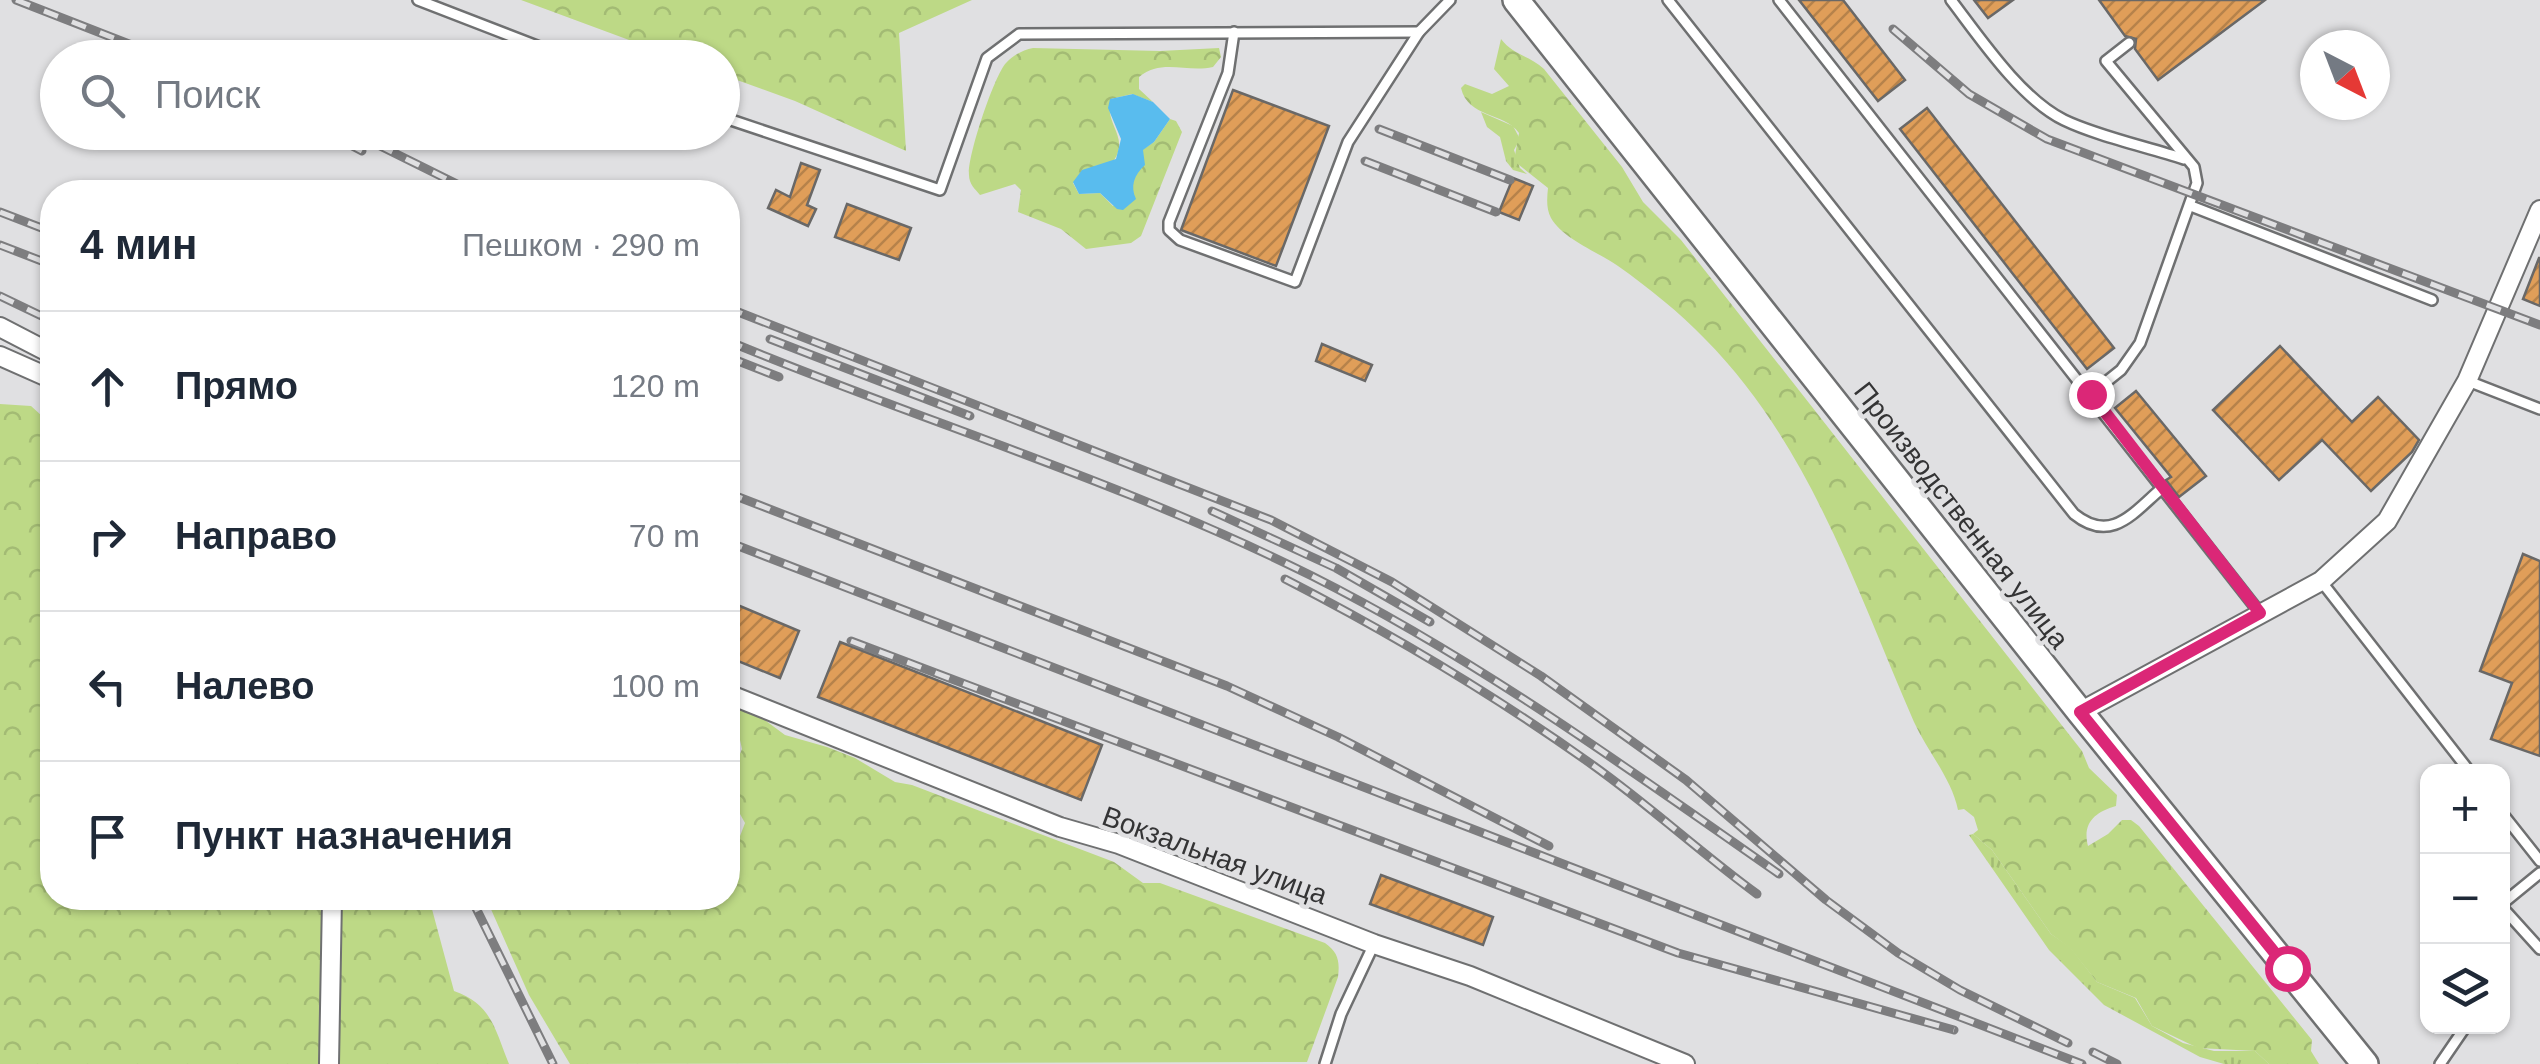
<!DOCTYPE html>
<html lang="ru">
<head>
<meta charset="utf-8">
<style>
	body { margin:0; font-family:Helvetica,sans-serif; background:#f6f6f7; color:#1f2937 }
	.controls { position:absolute; right:30px; bottom:30px; display:grid; overflow:hidden; border-radius:20px; box-shadow:0 2px 8px #0004 }
	.controls button { width:90px; height:90px; display:grid; place-items:center; padding:0; border:0; border-bottom:2px solid #e0e1e3; background:#fff; color:#1f2937; font:50px sans-serif }
	.compass { position:absolute; left:2300px; top:30px; width:90px; height:90px; border-radius:50%; background:#fff; box-shadow:0 2px 8px #0004; rotate:138deg }
	.stop { position:absolute; width:30px; height:30px; margin:-22px; border:8px solid #db2777; border-radius:50%; background:#fff }
	.stop.end { background:#db2777; border-color:#fff; box-shadow:0 2px 10px #0008 }
	.list { margin:0; padding:0; list-style:none }
	h2 { display:flex; justify-content:space-between; align-items:center; height:130px; margin:0; padding:0 40px; font-size:42px }
	h2 small { font-size:32px; font-weight:400; color:#747a83 }
	.list li { display:grid; grid-template-columns:65px 1fr auto; gap:30px; align-items:center; box-sizing:border-box; height:150px; padding:0 40px; border-top:2px solid #e0e1e3 }
	.list b { display:block; font-size:38px; white-space:nowrap }
	.list em { font-size:32px; font-style:normal; color:#747a83 }
	.icon { flex:none; width:55px; height:55px; fill:none; stroke:currentColor; stroke-width:2; stroke-linecap:round; stroke-linejoin:round }
	.map { position:relative; flex:none; width:2540px; height:1064px; overflow:hidden }
	.search { position:absolute; background:#fff; box-shadow:0 2px 8px #0004; left:40px; top:40px; width:700px; height:110px; display:flex; align-items:center; gap:25px; box-sizing:border-box; padding:0 35px; border-radius:55px; color:#747a83; font-size:38px }
	.panel { position:absolute; background:#fff; box-shadow:0 2px 8px #0004; left:40px; top:180px; width:700px; height:730px; border-radius:40px }
	.map>svg:first-child { display:block }
	.grass { fill:url(#grass-tufts) }
	.forest { fill:url(#forest-crowns) }
	.water { fill:#59bcee }
	.building { fill:url(#building-hatch); stroke:#696867; stroke-width:2.5 }
	.lines { fill:none; stroke-linecap:round; stroke-linejoin:round }
	.lane-casing { stroke:#6f7071; stroke-width:14 }
	.street-casing { stroke:#6f7071; stroke-width:22 }
	.secondary-casing { stroke:#6f7071; stroke-width:30 }
	.lane { stroke:#fff; stroke-width:9 }
	.street { stroke:#fff; stroke-width:18 }
	.secondary { stroke:#fff; stroke-width:25 }
	.rail-casing { stroke:#7d7d7f; stroke-width:9 }
	.rail { stroke:#e0e0e2; stroke-width:5; stroke-dasharray:15; stroke-linecap:butt }
	.route { stroke:#db2777; stroke-width:12 }
	.labels { text-anchor:middle; stroke-width:9; stroke-linejoin:round; paint-order:stroke }
	.street-label { font-size:28px; fill:#343435; stroke:#e0e0e2 }
</style>
</head>
<body>
<div class="map">
<svg width="2540" height="1064" viewBox="0 0 2540 1064">
	<defs>
		<pattern id="grass-tufts" width="24" height="20" patternUnits="userSpaceOnUse" patternTransform="scale(2.5)"><rect width="24" height="20" fill="#bdd986"/><path d="M3 7l-1-3M5 7V3M7 7l1-3M15 17l-1-3M17 17v-4M19 17l1-3" fill="none" stroke="#a3bb74"/></pattern>
		<pattern id="forest-crowns" width="20" height="18" patternUnits="userSpaceOnUse" patternTransform="scale(2.5)"><rect width="20" height="18" fill="#bdd986"/><path d="M2 6a3 3 0 1 1 6 0M12 15a3 3 0 1 1 6 0" fill="none" stroke="#a3bb74"/></pattern>
		<pattern id="building-hatch" width="6" height="6" patternUnits="userSpaceOnUse" patternTransform="scale(2.5)"><rect width="6" height="6" fill="#e09e59"/><path d="M-1 1l2-2M0 6l6-6M5 7l2-2" fill="none" stroke="#b6824a"/></pattern>
	</defs>
	<rect width="100%" height="100%" fill="#e0e0e2"/>
	<!-- grass -->
	<g class="grass">
		<polygon points="1481,112 1513,126 1520,139 1514,150 1520,168 1527,174 1513,170 1506,161 1500,137 1487,127"/>
		<polygon points="1973,834 1992,850 2051,934 2070,947 2097,982 2135,998 2152,1026 2183,1043 2214,1051 2255,1051 2269,1064 2224,1064 2200,1057 2104,1005 2049,950 1969,835"/>
	</g>
	<!-- forest -->
	<g class="forest">
		<polygon points="521,0 972,0 899,33 906,151 795,101 723,75 722,58 675,57"/>
		<path d="M1501 39C1513 55 1530 56 1544 69L1622 167 1643 202 1681 240 2082 751 2089 768 2117 795 2116 806C2095 812 2082 823 2088 846L2108 834 2122 820H2131L2139 826 2312 1040 2311 1051 2319 1064H2269L2255 1051 2198 1048 2152 1026 2136 998 2097 982 2070 948 2051 934 1992 850 1973 834 1978 830 1974 817 1964 809 1958 810C1952 779 1927 751 1914 722 1856 589 1810 445 1705 339 1679 312 1649 288 1618 266 1598 252 1563 239 1551 218 1546 209 1547 198 1548 188L1514 161 1519 133C1504 112 1468 118 1461 88L1465 84 1492 94 1509 86 1494 69Z"/>
		<path d="M1033 48 1160 51 1219 48 1221 57 1213 67C1186 73 1162 58 1139 77V89L1153 102 1132 94 1111 99C1103 125 1132 137 1112 163L1095 166 1073 183 1079 194 1100 193 1113 206 1134 195 1132 187 1142 150 1154 142 1170 119 1176 121 1182 132 1141 236 1131 243 1086 249 1061 229 1018 212 1021 190 1015 184 980 195C975 189 969 184 969 175 967 157 994 76 1006 63 1013 55 1023 50 1033 48Z"/>
		<path d="M0 404 31 406 52 425V898H429L454 991C492 1004 495 1030 509 1064H0Z"/>
		<path d="M728 703 762 718 785 735 827 747 855 758 895 782 912 785 1114 862 1143 883H1160L1325 943C1338 952 1340 961 1338 977L1307 1062 570 1064 529 995 486 898H728V861L732 857 745 823 740 814 728 808V783L742 749 740 740 728 734Z"/>
	</g>
	<!-- water -->
	<path class="water" d="M1133 94 1153 102 1170 119 1154 142 1143 150 1145 165C1134 175 1130 186 1136 199L1123 210 1117 209 1100 193 1079 194 1073 182 1082 170 1116 159 1121 139 1108 108 1110 99Z"/>
	<!-- building -->
	<g class="building">
		<polygon points="1799,0 1843,0 1905,80 1878,101"/>
		<polygon points="1974,0 2013,0 1988,18"/>
		<polygon points="2099,0 2265,0 2158,80 2135,49 2136,39 2125,36"/>
		<polygon points="1233,90 1329,126 1276,266 1181,230"/>
		<polygon points="1927,108 2114,348 2087,369 1900,129"/>
		<polygon points="801,163 820,170 807,205 816,209 808,226 768,208 776,190 790,197"/>
		<polygon points="1513,178 1533,186 1519,220 1499,212"/>
		<polygon points="847,204 911,228 899,260 835,237"/>
		<polygon points="2539,258 2540,258 2540,306 2523,299"/>
		<polygon points="1322,344 1372,365 1365,381 1316,361"/>
		<polygon points="2280,346 2352,422 2378,397 2419,440 2412,452 2371,491 2322,440 2279,480 2213,410"/>
		<polygon points="2136,391 2206,476 2179,497 2166,480 2171,477 2115,408"/>
		<polygon points="2523,554 2540,561 2540,756 2491,739 2512,683 2480,671"/>
		<polygon points="728,601 799,631 780,678 728,657"/>
		<polygon points="840,642 1102,745 1081,800 818,697"/>
		<polygon points="1381,875 1493,917 1483,945 1370,904"/>
	</g>
	<g class="lines">
		<!-- lane casing -->
		<g class="lane-casing">
			<g id="lane">
				<polyline points="418,0 568,58"/>
				<path d="M1668 0 2074 514C2111 544 2133 513 2161 489"/>
				<polyline points="1779,0 2260,613"/>
				<path d="M1951 0C1980 38 2021 99 2064 120 2097 136 2148 147 2184 159"/>
				<polyline points="1234,32 1228,73 1169,222 1169,230 1180,240 1295,282 1348,142 1419,32 1450,0"/>
				<polyline points="722,117 940,190 987,58 1019,34 1419,32"/>
				<polyline points="2191,206 2432,300"/>
				<polyline points="2468,381 2540,409"/>
				<polyline points="2091,394 2121,370 2140,343 2197,183 2194,167 2106,61 2129,43"/>
				<polyline points="2321,581 2470,772"/>
				<polyline points="2502,813 2540,861"/>
				<polyline points="2502,904 2540,873"/>
				<polyline points="2502,907 2540,949"/>
				<polyline points="1325,1064 1341,1014 1374,944"/>
				<polyline points="2440,1064 2466,1026"/>
			</g>
		</g>
		<!-- street casing -->
		<g class="street-casing">
			<g id="street">
				<polyline points="0,327 52,354"/>
				<polyline points="0,356 52,379"/>
				<polyline points="728,694 1060,827 1119,844 1374,944 1470,976 1685,1064"/>
				<polyline points="2080,712 2321,581 2387,521 2467,381 2540,210"/>
				<polyline points="329,1064 332,898"/>
			</g>
		</g>
		<!-- secondary casing -->
		<g class="secondary-casing">
			<polyline id="secondary" points="1516,0 2080,712 2365,1064"/>
		</g>
		<!-- lane -->
		<use href="#lane" class="lane"/>
		<!-- street -->
		<use href="#street" class="street"/>
		<!-- secondary -->
		<use href="#secondary" class="secondary"/>
		<!-- rail casing -->
		<g class="rail-casing">
			<g id="rail">
				<polyline points="16,0 165,58"/>
				<polyline points="1893,29 1969,94 2047,139 2540,325"/>
				<polyline points="1379,129 1510,180"/>
				<polyline points="326,132 362,151"/>
				<polyline points="352,132 473,192"/>
				<polyline points="1365,161 1496,212"/>
				<polyline points="0,212 52,232"/>
				<polyline points="0,245 52,265"/>
				<polyline points="0,296 52,321"/>
				<polyline points="728,308 1271,520 1392,582 1541,676 1686,780 1826,900 1898,953 1960,990 2068,1043"/>
				<polyline points="770,339 970,416"/>
				<path d="M728 341C921 421 1124 482 1312 576 1477 659 1628 769 1779 874"/>
				<polyline points="728,357 779,377"/>
				<polyline points="728,493 1227,686 1338,737 1549,846"/>
				<polyline points="1212,511 1336,568 1430,622"/>
				<polyline points="728,542 2082,1064"/>
				<path d="M1285 579C1392 634 1496 696 1594 766 1650 806 1701 853 1757 894"/>
				<polyline points="851,641 1678,953 1954,1030"/>
				<polyline points="471,898 553,1064"/>
				<polyline points="2093,1052 2117,1064"/>
			</g>
		</g>
		<!-- rail -->
		<use href="#rail" class="rail"/>
	</g>
	<g class="lines">
		<!-- route -->
		<polyline class="route" points="2091,394 2260,613 2080,712 2287,968"/>
	</g>
	<g class="labels">
		<!-- street labels -->
		<g class="street-label">
			<text transform="translate(1962 515) rotate(52)" y="10">Производственная улица</text>
			<text transform="translate(1215 855) rotate(20)" y="10">Вокзальная улица</text>
		</g>
	</g>
</svg>
<div class="controls">
<button>+</button>
<button>−</button>
<button><svg class="icon" aria-label="layers" viewBox="0 0 24 24"><path d="M12 4l9 5-9 5-9-5zM3 14l9 5 9-5"/></svg></button>
</div>
<svg class="compass" viewBox="-18 -18 36 36"><path d="M0-13l5 13h-10z" fill="#e53935"/><path d="M0 13l5-13h-10z" fill="#747a83"/></svg>
<div class="stop" style="left:2287px;top:968px"></div>
<div class="stop end" style="left:2091px;top:394px"></div>
<div class="search"><svg class="icon" aria-label="search" viewBox="0 0 24 24"><circle cx="10" cy="10" r="6"/><path d="M15 15l6 6"/></svg>Поиск</div>
<section class="panel">
<h2>4 мин<small>Пешком · 290 m</small></h2>
<ul class="list">
<li><svg class="icon" aria-label="ahead" viewBox="0 0 24 24"><path d="M12 20V5M6 11l6-6 6 6"/></svg><div><b>Прямо</b></div><em>120 m</em></li>
<li><svg class="icon" aria-label="right" viewBox="0 0 24 24"><path d="M7 20v-9h11M14 6l5 5-5 5"/></svg><div><b>Направо</b></div><em>70 m</em></li>
<li><svg class="icon" aria-label="left" viewBox="0 0 24 24"><path d="M17 20v-9H6M10 6l-5 5 5 5"/></svg><div><b>Налево</b></div><em>100 m</em></li>
<li><svg class="icon" aria-label="arrive" viewBox="0 0 24 24"><path d="M6 21V4h12l-3 4 3 4H6"/></svg><div><b>Пункт назначения</b></div></li>
</ul>
</section>
</div>
</body>
</html>
